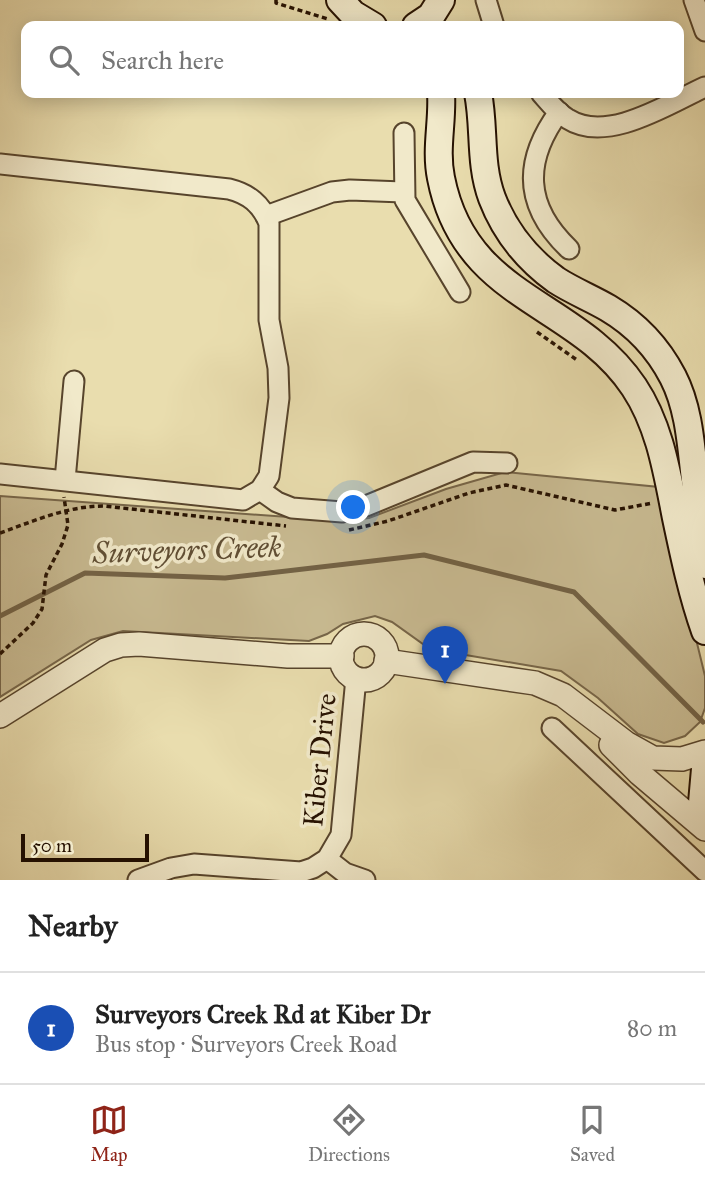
<!DOCTYPE html>
<html lang="en">
<head>
<meta charset="utf-8">
<style>
	body { margin:0; font-family:"IM FELL Great Primer",serif; background:#f6f6f6; color:#222 }
	.scale { position:absolute; left:21px; bottom:18px; width:128px; box-sizing:border-box; padding-left:7px; border:4px solid #261101; border-top:0; font-size:19px; line-height:24px; white-space:nowrap; color:#261101; -webkit-text-stroke:5px #f1e9ca; paint-order:stroke }
	.you { position:absolute; left:354px; top:508px; width:24px; height:24px; margin:-18px; border:5px solid #fff; border-radius:50%; background:#1a73e8; box-shadow:0 0 0 10px #1a73e833 }
	.badge { display:grid; place-items:center; width:46px; height:46px; border-radius:50%; background:#8f2418; color:#fff; font-size:23px; font-weight:700 }
	.pin { position:absolute; translate:-50% -58px; filter:drop-shadow(0 2px 4px #0008) }
	.pin::after { content:''; position:absolute; top:37px; width:24px; height:21px; background:inherit; clip-path:polygon(0 0,100% 0,50% 100%) }
	.list { margin:0; padding:0; list-style:none }
	h2 { display:flex; justify-content:space-between; align-items:center; height:91px; margin:0; padding:0 28px; font-size:30px }
	h2 small { font-size:23px; font-weight:400; color:#767676 }
	.list li { display:grid; grid-template-columns:46px 1fr auto; gap:21px; align-items:center; box-sizing:border-box; height:112px; padding:0 28px; border-top:2px solid #e0e0e0 }
	.list b { display:block; font-size:26px; white-space:nowrap }
	.list p { margin:0; font-size:23px; white-space:nowrap; color:#767676 }
	.list em { font-size:23px; font-style:normal; color:#767676 }
	.icon { flex:none; width:38px; height:38px; fill:none; stroke:currentColor; stroke-width:2; stroke-linecap:round; stroke-linejoin:round }
	.map { position:relative; flex:none; width:705px; height:880px; overflow:hidden }
	.search { position:absolute; background:#fff; box-shadow:0 4px 18px #0003; left:21px; right:21px; top:21px; height:77px; display:flex; align-items:center; gap:18px; box-sizing:border-box; padding:0 24px; border-radius:14px; color:#767676; font-size:26px }
	.sheet { height:203px; background:#fff }
	nav { display:flex; justify-content:space-around; align-items:center; box-sizing:border-box; height:98px; border-top:2px solid #e0e0e0; background:#fff; font-size:19px; color:#767676 }
	nav a { display:grid; justify-items:center; gap:4px }
	nav .on { color:#8f2418 }
	.map>svg:first-child { display:block }
	.green { fill:#c8ba91; stroke:#776649; stroke-width:2 }
	.lines { fill:none; stroke-linecap:round; stroke-linejoin:round }
	.stream { stroke:#736245; stroke-width:5 }
	.minor-casing { stroke:#57442c; stroke-width:23 }
	.tertiary-casing { stroke:#57442c; stroke-width:26 }
	.secondary-casing { stroke:#261101; stroke-width:30 }
	.path { stroke:#261101; stroke-width:3.5; stroke-dasharray:5 3.5; stroke-linecap:butt }
	.minor { stroke:#f1e9ca; stroke-width:19 }
	.tertiary { stroke:#f1e9ca; stroke-width:23 }
	.secondary { stroke:#f1e9ca; stroke-width:26 }
	.labels { text-anchor:middle; stroke-width:7; stroke-linejoin:round; paint-order:stroke }
	.street-label { font-size:28px; fill:#261101; stroke:#f1e9ca }
	.water-label { font-size:30px; font-style:italic; fill:#604e34; stroke:#f1e9ca }
</style>
</head>
<body>
<div class="map">
<svg width="705" height="880" viewBox="0 0 705 880">
	<rect width="100%" height="100%" fill="#e9ddae"/>
	<filter id="stains"><feTurbulence type="fractalNoise" baseFrequency=".00286" numOctaves="4"/><feColorMatrix values="0 0 0 0 .2 0 0 0 0 .09 0 0 0 0 .02 0 0 0 .5 -.17"/></filter>
	<radialGradient id="worn" r=".72"><stop offset=".6" stop-color="#630" stop-opacity="0"/><stop offset="1" stop-color="#630" stop-opacity=".3"/></radialGradient>
	<!-- green -->
	<polygon class="green" points="505,472 659,487 705,676 705,708 700,722 685,736 664,743 638,734 598,698 561,671 442,651 423,644 392,622 375,616 343,624 327,634 309,641 123,631 91,640 0,697 0,496 343,521 369,518 446,489"/>
	<g class="lines">
		<!-- stream -->
		<polyline class="stream" points="0,616 85,573 225,578 424,555 574,592 703,722"/>
		<!-- minor casing -->
		<g class="minor-casing">
			<g id="minor">
				<polyline points="486,0 494,26"/>
				<polyline points="694,0 705,31"/>
				<path d="M541 93C549 102 557 113 568 119 607 144 668 104 705 87"/>
				<path d="M559 112C523 161 524 206 569 249"/>
				<polyline points="404,133 405,200 460,292"/>
				<path d="M0 164 229 189C249 194 261 204 269 223V320L278 368 279 398 269 476 260 490 243 500 0 474"/>
				<polyline points="266,216 332,192 350,190 403,192"/>
				<polyline points="65,480 74,381"/>
				<polyline points="260,490 277,502 292,508 342,512 366,506 473,462 507,463"/>
				<polyline points="552,728 705,871"/>
				<polyline points="327,859 345,873 365,880"/>
				<polyline points="138,880 171,868 194,864 301,872 313,868 327,859 341,835 356,678"/>
			</g>
		</g>
		<!-- tertiary casing -->
		<g class="tertiary-casing">
			<g id="tertiary">
				<circle cx="364" cy="657" r="23"/>
				<polyline points="386,661 535,683 563,695 626,743 653,758 682,759 705,752"/>
				<polyline points="0,716 105,650 121,645 139,644 288,656 342,656"/>
				<polyline points="611,745 640,774 705,829"/>
			</g>
		</g>
		<!-- secondary casing -->
		<g class="secondary-casing">
			<g id="secondary">
				<polyline points="340,0 353,14 373,26"/>
				<polyline points="416,26 431,16 441,0"/>
				<path d="M441 93C443 121 435 149 441 178 465 301 576 300 634 387 660 426 667 473 676 518 684 556 692 594 705 631"/>
				<path d="M478 93C485 128 479 163 492 198 505 232 527 259 556 280 573 291 591 298 608 308 635 324 658 348 673 377 689 408 691 445 695 480 698 508 701 536 705 565"/>
				<polyline points="705,769 702,803 705,813"/>
			</g>
		</g>
		<!-- path -->
		<g class="path">
			<polyline points="276,0 276,3 328,19"/>
			<polyline points="537,332 577,360"/>
			<polyline points="349,530 388,521 469,493 506,485 615,510 653,503"/>
			<path d="M0 533C34 521 67 506 104 506L286 526"/>
			<polyline points="0,654 33,623 42,609 46,575 62,544 68,525 64,497"/>
		</g>
		<!-- minor -->
		<use href="#minor" class="minor"/>
		<!-- tertiary -->
		<use href="#tertiary" class="tertiary"/>
		<!-- secondary -->
		<use href="#secondary" class="secondary"/>
	</g>
	<g class="labels">
		<!-- street labels -->
		<g class="street-label">
			<text transform="translate(319 760) rotate(-84)" y="10">Kiber Drive</text>
		</g>
		<!-- water labels -->
		<g class="water-label">
			<text transform="translate(187 550) rotate(-2)" y="10">Surveyors Creek</text>
		</g>
	</g>
	<rect width="100%" height="100%" filter="url(#stains)"/>
	<rect width="100%" height="100%" fill="url(#worn)"/>
</svg>
<div class="scale">50 m</div>
<div class="you"></div>
<div class="pin badge" style="left:445px;top:684px;background:#1a4fb4">1</div>
<div class="search"><svg class="icon" aria-label="search" viewBox="0 0 24 24"><circle cx="10" cy="10" r="6"/><path d="M15 15l6 6"/></svg>Search here</div>
</div>
<section class="sheet">
<h2>Nearby<small></small></h2>
<ul class="list">
<li><span class="badge" style="background:#1a4fb4">1</span><div><b>Surveyors Creek Rd at Kiber Dr</b><p>Bus stop · Surveyors Creek Road</p></div><em>80 m</em></li>
</ul>
</section>
<nav>
<a class="on"><svg class="icon" aria-label="map" viewBox="0 0 24 24"><path d="M3 6l6-2 6 2 6-2v14l-6 2-6-2-6 2zM9 4v14M15 6v14"/></svg>Map</a>
<a><svg class="icon" aria-label="directions" viewBox="0 0 24 24"><path d="M12 3l9 9-9 9-9-9zM9 14v-3h6M13 9l2 2-2 2"/></svg>Directions</a>
<a><svg class="icon" aria-label="saved" viewBox="0 0 24 24"><path d="M7 4h10v16l-5-4-5 4z"/></svg>Saved</a>
</nav>
</body>
</html>
